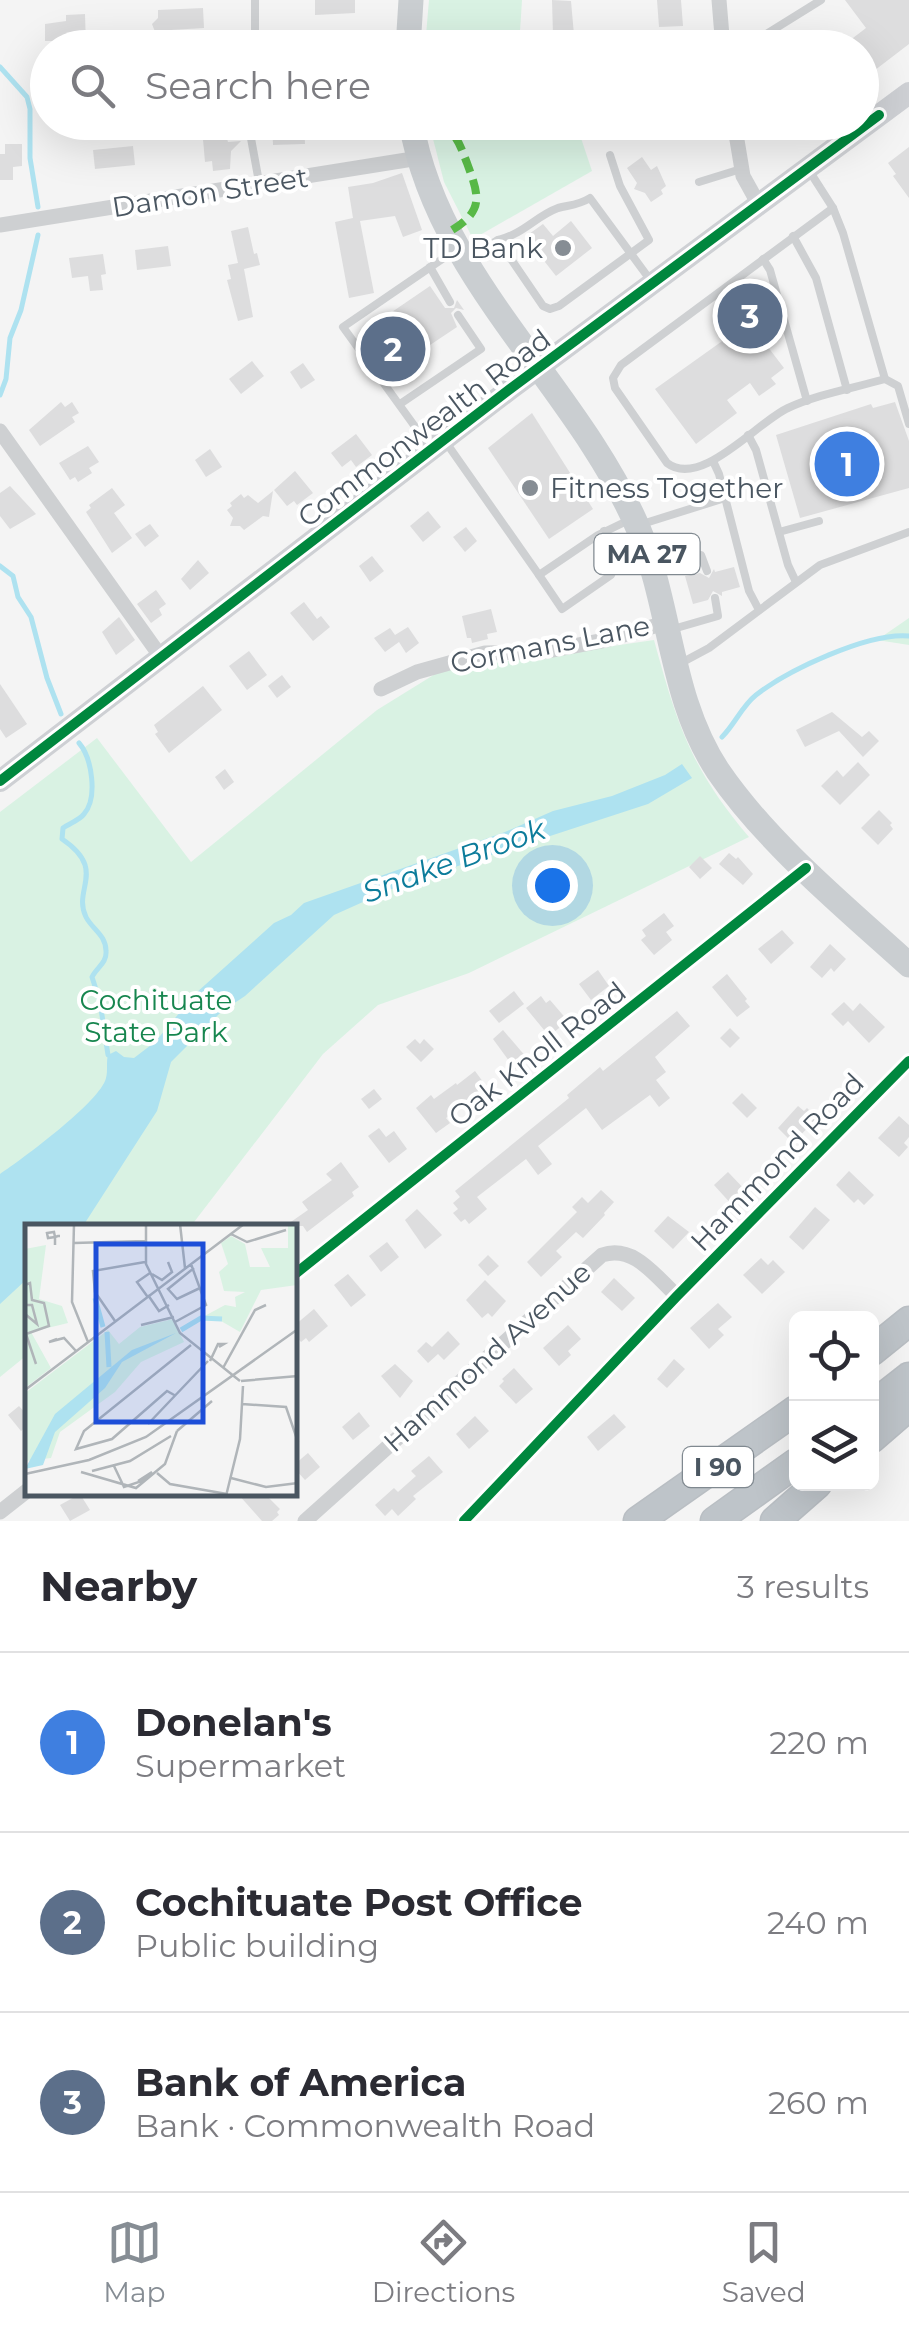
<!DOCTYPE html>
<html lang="en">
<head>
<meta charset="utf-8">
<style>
	body { margin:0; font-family:Montserrat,sans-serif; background:#f2f2f3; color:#2b2b33 }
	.controls { position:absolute; right:30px; bottom:30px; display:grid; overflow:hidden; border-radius:15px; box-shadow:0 10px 40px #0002 }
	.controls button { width:90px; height:90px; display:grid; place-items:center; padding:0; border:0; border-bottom:2px solid #e1e1e2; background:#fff; color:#2b2b33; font:50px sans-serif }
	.you { position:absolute; left:552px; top:885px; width:35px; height:35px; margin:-25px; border:8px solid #fff; border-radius:50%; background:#1a73e8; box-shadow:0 0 0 15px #1a73e833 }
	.badge { display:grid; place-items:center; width:65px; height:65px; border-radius:50%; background:#868d94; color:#fff; font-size:32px; font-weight:700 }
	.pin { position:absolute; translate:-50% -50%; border:5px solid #fff; box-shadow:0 2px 10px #0006 }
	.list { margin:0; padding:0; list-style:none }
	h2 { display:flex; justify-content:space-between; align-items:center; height:130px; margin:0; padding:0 40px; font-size:42px }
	h2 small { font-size:32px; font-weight:400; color:#7c7c81 }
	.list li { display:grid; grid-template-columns:65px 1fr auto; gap:30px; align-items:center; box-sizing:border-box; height:180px; padding:0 40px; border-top:2px solid #e1e1e2 }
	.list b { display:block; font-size:38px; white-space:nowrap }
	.list p { margin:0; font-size:32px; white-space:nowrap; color:#7c7c81 }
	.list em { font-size:32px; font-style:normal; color:#7c7c81 }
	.icon { flex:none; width:55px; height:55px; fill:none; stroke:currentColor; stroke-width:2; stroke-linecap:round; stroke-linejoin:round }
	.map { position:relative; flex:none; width:909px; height:1521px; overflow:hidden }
	.search { position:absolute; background:#fff; box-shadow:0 10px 40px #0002; left:30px; right:30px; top:30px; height:110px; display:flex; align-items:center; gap:25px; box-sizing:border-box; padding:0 35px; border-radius:55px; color:#7c7c81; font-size:38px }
	.sheet { height:670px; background:#fff }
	nav { display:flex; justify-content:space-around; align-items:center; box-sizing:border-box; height:140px; border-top:2px solid #e1e1e2; background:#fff; font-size:28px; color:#7c7c81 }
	nav a { display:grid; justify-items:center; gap:5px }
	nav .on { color:#868d94 }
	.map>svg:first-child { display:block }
	.green { fill:#d9f2e3 }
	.water { fill:#aee2f0 }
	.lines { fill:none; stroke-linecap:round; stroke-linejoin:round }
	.stream { stroke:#aee2f0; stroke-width:5 }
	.building { fill:#ddddde }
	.highway-casing { stroke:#b9bec3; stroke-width:31 }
	.lane { stroke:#ced0d2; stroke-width:8 }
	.street { stroke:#ced0d2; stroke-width:15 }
	.secondary { stroke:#ced0d4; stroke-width:22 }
	.primary { stroke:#caced1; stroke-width:25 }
	.highway { stroke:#bec4c9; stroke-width:28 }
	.quiet { stroke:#58b947; stroke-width:8; stroke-dasharray:15 8; stroke-linecap:butt }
	.cycleway-casing { stroke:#fff; stroke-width:16 }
	.cycleway { stroke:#00873e; stroke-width:10 }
	.poi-dot { fill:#868d94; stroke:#fff; stroke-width:4 }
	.labels { text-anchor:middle; stroke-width:8; stroke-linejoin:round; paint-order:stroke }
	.shield { fill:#fff; stroke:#808990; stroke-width:2.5 }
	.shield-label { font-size:25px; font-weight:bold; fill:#4a5661 }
	.street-label { font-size:28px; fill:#4a5661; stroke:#fff }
	.poi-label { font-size:28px; fill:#4a5661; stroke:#fff; text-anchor:end }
	.park-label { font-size:28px; fill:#17864f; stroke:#fff }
	.water-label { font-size:30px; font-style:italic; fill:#0c7c9b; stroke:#fff }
	.inset-river { fill:none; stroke:#aee2f0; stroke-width:5 }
	.inset-road { fill:none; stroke:#b0b5b9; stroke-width:2.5 }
	.view { fill:#1d4ed8; fill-opacity:0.15; stroke:#1d4ed8; stroke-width:5 }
	.inset-edge { fill:none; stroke:#4a5661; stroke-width:5 }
</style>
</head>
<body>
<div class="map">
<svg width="909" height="1521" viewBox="0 0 909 1521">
	<rect width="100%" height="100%" fill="#f4f4f4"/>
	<!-- green -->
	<g class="green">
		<polygon points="429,0 522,0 519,47 425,47"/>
		<polygon points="429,123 576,123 592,171 473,239 444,182"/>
		<polygon points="909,618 909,645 877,640"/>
		<path d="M654 640C677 724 691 769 749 837L469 973 378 1005 323 1054 191 1226H28L27 1355 0 1377V812L97 738 191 862 377 710 440 671Z"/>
	</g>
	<!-- water -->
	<path class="water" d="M682 764 692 778 648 804 403 884 334 915 245 996 221 1012 171 1062 157 1111 83 1226H28L27 1279 0 1304V1174C21 1160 101 1101 106 1078 108 1071 106 1062 108 1055L116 1051 124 1057 134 1058 155 1042 196 993 274 923 291 915 304 903 505 832 553 811 612 796 665 775Z"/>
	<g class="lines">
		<!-- stream -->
		<g class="stream">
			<polyline points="0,67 27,97 30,109 30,158 38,207"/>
			<polyline points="0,395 6,379 10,338 21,310 38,235"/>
			<polyline points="0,566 13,576 18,597 31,617 47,678 61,714"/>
			<path d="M722 737C735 724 742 706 756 695 788 670 869 632 909 636"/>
			<path d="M79 743C92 758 98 798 84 814 80 820 68 824 63 828L62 839C108 870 72 889 86 917 92 929 106 935 106 951 107 963 97 967 92 977L100 1002 108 1055"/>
		</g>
	</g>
	<!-- building -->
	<g class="building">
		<polygon points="315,0 355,0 355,13 315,15"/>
		<polygon points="552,0 571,1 574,35 553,35"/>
		<polygon points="657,0 681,0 683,26 659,27"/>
		<polygon points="845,0 909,0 909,44 862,80 862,48 840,48 866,28"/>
		<polygon points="203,8 204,28 171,30 172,46 161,47 152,24 158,18 158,10"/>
		<polygon points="85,14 86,46 67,47 67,41 45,41 45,24 66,21 66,15"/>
		<polygon points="204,122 222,122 228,142 241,141 231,151 230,169 213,171 212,161 205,162 202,128 205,128"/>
		<polygon points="272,122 304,122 305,144 273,145"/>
		<polygon points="671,122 715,122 715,129 673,136"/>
		<polygon points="5,144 22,144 22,166 13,167 13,180 0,180 0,154 5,154"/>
		<polygon points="133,146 135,165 95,169 93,150"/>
		<polygon points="909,147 909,198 893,176 896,174 888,163"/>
		<polygon points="642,157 651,170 657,166 666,186 661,190 663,194 651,202 645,193 634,189 637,183 627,168"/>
		<polygon points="402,173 422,230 403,237 395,216 360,221 374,293 349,298 335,222 353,218 348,187 373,183"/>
		<polygon points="571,221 592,248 556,276 534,248 538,245 529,234 543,224 553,236"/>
		<polygon points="248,227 254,254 257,253 260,265 244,269 253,317 238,321 227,280 231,279 228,265 238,263 231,231"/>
		<polygon points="168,246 171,266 137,270 135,250"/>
		<polygon points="103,254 106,274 101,275 103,290 90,291 88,276 72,278 69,258"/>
		<polygon points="761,282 767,287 777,324 758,334 784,368 771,378 776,384 759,396 750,383 727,400 737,413 696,444 655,389 749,322 741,312 749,305 746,301 754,295 750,290"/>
		<polygon points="430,286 445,308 454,308 457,300 464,310 456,308 451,313 457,327 394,369 367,329"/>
		<polygon points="252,361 264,376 241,394 229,379"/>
		<polygon points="303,363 315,380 301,389 290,372"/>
		<polygon points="61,402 65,407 72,402 79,413 72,417 75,422 40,446 29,430"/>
		<polygon points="895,402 909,441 909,488 800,518 776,435 871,404 873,408"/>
		<polygon points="532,413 593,509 549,539 488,448"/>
		<polygon points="356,434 372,455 356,467 351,460 342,467 331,453"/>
		<polygon points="88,446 99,462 89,468 92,473 78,482 75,477 70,480 59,463"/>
		<polygon points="210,449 222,467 206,477 195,460"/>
		<polygon points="295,471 313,493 297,505 294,501 287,506 274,490"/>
		<polygon points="10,486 36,514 10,529 0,516 0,493"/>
		<polygon points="112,488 125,505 114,513 132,538 112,553 86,512 91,508 89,505"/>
		<polygon points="273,491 269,517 263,516 244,530 240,526 230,526 233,518 227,510 232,506 230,503 241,494 244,498 248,495 258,503"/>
		<polygon points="428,511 441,527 423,542 410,526"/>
		<polygon points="150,524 159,536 145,547 135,534"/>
		<polygon points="466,527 477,541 465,552 453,537"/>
		<polygon points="372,556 384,571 370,582 359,566"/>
		<polygon points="198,560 209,573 190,590 181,579"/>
		<polygon points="734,567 740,587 722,592 722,596 713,591 708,600 693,604 685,576 700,573 709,578 714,569 715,572"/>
		<polygon points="156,590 166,604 159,609 162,615 151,623 137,604"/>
		<polygon points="304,602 317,619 321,616 330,627 313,641 290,613"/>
		<polygon points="491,609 497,632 487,634 488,639 472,643 471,638 467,638 462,616"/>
		<polygon points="119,617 135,640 116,655 102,632"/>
		<polygon points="408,627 419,643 406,653 399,642 385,652 374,638 390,628 395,635"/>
		<polygon points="249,651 267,675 247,690 229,666"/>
		<polygon points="282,675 291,687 277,698 268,686"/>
		<polygon points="0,684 27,724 6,738 0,729"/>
		<polygon points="203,686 222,710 169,753 155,734 158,732 154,725"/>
		<polygon points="832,712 862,737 869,731 879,741 863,757 839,731 805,747 796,730"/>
		<polygon points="858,762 870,775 840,805 821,786 837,770 843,777"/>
		<polygon points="225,769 234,782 224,790 215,777"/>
		<polygon points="879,810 892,823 890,825 893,829 878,845 861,828"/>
		<polygon points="729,853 736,859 738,857 753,874 743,885 719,864"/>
		<polygon points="700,856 712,868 700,879 689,867"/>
		<polygon points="664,913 674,926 666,932 672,940 654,955 641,940 646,936 642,930"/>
		<polygon points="782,930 794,943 771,964 758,949"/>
		<polygon points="830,944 846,959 834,972 831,968 822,978 810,967"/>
		<polygon points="598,970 609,986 591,1000 579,984"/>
		<polygon points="727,974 747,999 745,1001 750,1007 737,1017 712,987"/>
		<polygon points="514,991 524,1004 499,1023 489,1011"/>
		<polygon points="541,996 546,1003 550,1000 568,1021 549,1036 526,1008"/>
		<polygon points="844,1002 853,1011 860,1003 885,1027 869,1043 848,1021 843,1026 831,1014"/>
		<polygon points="677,1011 690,1026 655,1057 666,1072 656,1080 670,1098 659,1107 650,1095 602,1130 586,1108 538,1146 552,1164 538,1175 526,1159 477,1197 487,1209 469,1224 465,1219 461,1222 453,1213 458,1209 453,1203 460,1197 455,1191 569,1098 567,1095 600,1067 603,1071"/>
		<polygon points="730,1028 740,1038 730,1048 720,1038"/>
		<polygon points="503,1030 527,1058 515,1069 493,1039"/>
		<polygon points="415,1039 420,1044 424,1039 434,1049 421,1062 406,1047"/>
		<polygon points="475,1071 486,1086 446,1118 450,1123 436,1133 416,1108 431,1095 434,1099 456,1083 457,1085"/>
		<polygon points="374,1089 382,1099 369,1109 361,1099"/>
		<polygon points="742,1093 757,1108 747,1118 732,1103"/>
		<polygon points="798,1106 804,1111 807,1108 817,1118 793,1143 778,1128"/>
		<polygon points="899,1116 909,1125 909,1137 904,1143 908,1147 899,1157 878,1138"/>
		<polygon points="379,1128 386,1137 394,1131 407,1149 389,1163 368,1136"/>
		<polygon points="341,1162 359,1187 352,1192 354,1196 307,1232 303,1226 285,1226 308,1210 302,1202 332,1180 326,1174"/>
		<polygon points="849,1171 874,1195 864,1205 858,1199 854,1203 836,1185"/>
		<polygon points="728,1172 748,1193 733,1206 714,1185"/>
		<polygon points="601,1190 614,1202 604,1213 605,1215 583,1238 576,1232 556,1251 562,1257 541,1277 527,1262 577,1212 572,1207 582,1197 588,1203"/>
		<polygon points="815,1207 830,1220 803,1250 789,1237"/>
		<polygon points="417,1209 442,1235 425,1249 405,1220"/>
		<polygon points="668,1216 689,1232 673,1249 654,1231"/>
		<polygon points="387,1242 399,1257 381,1272 369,1256"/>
		<polygon points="488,1255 499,1266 488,1276 478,1265"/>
		<polygon points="761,1258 768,1265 773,1260 785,1272 762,1294 743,1275"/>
		<polygon points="348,1274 366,1295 351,1307 334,1285"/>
		<polygon points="614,1278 635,1298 622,1311 601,1292"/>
		<polygon points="485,1280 506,1301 492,1317 488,1313 482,1318 466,1300"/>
		<polygon points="718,1303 732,1317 718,1329 724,1335 709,1349 690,1328"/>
		<polygon points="314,1309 328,1326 309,1342 306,1338 301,1342 295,1335 295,1325"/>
		<polygon points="568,1325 581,1339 568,1351 571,1355 559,1366 543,1348"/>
		<polygon points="448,1331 460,1344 444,1360 438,1354 428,1363 417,1351 426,1342 432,1347"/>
		<polygon points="674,1359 685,1369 667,1388 657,1379"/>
		<polygon points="395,1364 413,1381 400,1398 381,1376"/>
		<polygon points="514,1368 533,1389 516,1404 499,1386 504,1381 502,1379"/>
		<polygon points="19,1406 28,1416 28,1425 21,1431 8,1415"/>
		<polygon points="359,1412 370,1426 353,1440 342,1427"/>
		<polygon points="614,1414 626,1427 598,1451 587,1437"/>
		<polygon points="475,1416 489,1431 469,1449 456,1434"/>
		<polygon points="308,1453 320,1467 305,1480 295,1469 295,1464"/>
		<polygon points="429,1456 443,1472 413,1496 416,1499 398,1516 392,1509 385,1516 375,1505 394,1488 398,1492 416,1476 411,1471"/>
		<polygon points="80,1494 90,1510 70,1521 60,1505"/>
		<polygon points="238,1494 265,1494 280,1509 277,1512 279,1515 272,1521 262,1521"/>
	</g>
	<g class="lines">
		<!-- highway casing -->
		<g class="highway-casing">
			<g id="highway">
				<polyline points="872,1351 909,1321"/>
				<polyline points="872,1406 909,1377"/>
				<polyline points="872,1438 909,1406"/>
				<polyline points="638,1521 796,1410"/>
				<polyline points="715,1521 796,1463"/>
				<polyline points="775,1521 817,1484"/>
			</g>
		</g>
		<!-- lane -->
		<g class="lane">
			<polyline points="255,48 255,0"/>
			<polyline points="744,48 821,0"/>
			<polyline points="248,122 259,182"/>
			<polyline points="810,172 833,208 843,233 885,379 898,386 909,424"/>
			<polyline points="699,182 741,169"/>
			<path d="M833 208 621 365 613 378 615 388 667 463C701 489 757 422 788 408 818 394 854 388 885 379"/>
			<polyline points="793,236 816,278 847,390"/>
			<path d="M498 240C525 233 536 216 558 208 570 205 579 205 590 198L651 281"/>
			<polyline points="470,257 498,240 543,306 550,309 559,306 649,240 620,186 610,155"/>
			<polyline points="763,259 770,270 807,401"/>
			<polyline points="430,267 450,302"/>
			<polyline points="400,404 481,349 458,315"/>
			<polyline points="748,435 756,450 788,565 796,582"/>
			<polyline points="445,441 539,575 598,535 629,520"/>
			<polyline points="429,446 343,327 454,251"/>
			<polyline points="713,461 719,474 749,591 759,610"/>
			<polyline points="639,525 725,498"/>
			<polyline points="779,532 819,521"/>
			<polyline points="656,568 701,555 707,571"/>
			<polyline points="539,575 562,609 611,575 616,563 604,531"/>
			<polyline points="673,629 718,616 715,598"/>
			<polyline points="681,663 709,648 820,565 909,532"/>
		</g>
		<!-- street -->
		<g class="street">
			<polyline points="719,0 723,48"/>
			<polyline points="734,122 743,176 759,205"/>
			<polyline points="0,225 419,158"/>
			<polyline points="0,431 161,657"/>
			<polyline points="381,689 417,672 485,653 541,652 606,640 665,623"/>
			<polyline points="295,1274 806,868"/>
			<polyline points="0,1512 28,1490"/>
			<path d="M305 1521 602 1255C634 1244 656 1277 677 1296"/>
			<polyline points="464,1521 677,1296 909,1061"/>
		</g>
		<!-- secondary -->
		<polyline class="secondary" points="0,781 510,389 909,93"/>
		<!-- primary -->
		<g class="primary">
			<polyline points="408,48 411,0"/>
			<path d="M411 122C437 278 578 387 638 528 672 608 669 697 718 771 767 843 845 907 909 965"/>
		</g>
		<!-- highway -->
		<use href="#highway" class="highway"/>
		<!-- quiet -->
		<path class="quiet" d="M412 128 434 127 453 134C460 143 463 153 467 163 480 198 484 211 449 232"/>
		<!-- cycleway casing -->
		<g class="cycleway-casing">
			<g id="cycleway">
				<polyline points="0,781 510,389 879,115"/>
				<polyline points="295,1274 806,868"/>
				<polyline points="464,1521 677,1296 909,1061"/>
			</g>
		</g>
		<!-- cycleway -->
		<use href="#cycleway" class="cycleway"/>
	</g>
	<!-- markers -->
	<g class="poi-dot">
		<circle cx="563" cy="248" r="10"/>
		<circle cx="530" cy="488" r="10"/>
	</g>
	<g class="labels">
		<!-- shield labels -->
		<g class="shield">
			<rect x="594.5" y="534" width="105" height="40" rx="8"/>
			<rect x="683" y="1447" width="70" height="40" rx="8"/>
		</g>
		<g class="shield-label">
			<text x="647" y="563">MA 27</text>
			<text x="718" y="1476">I 90</text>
		</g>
		<!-- street labels -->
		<g class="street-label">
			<text transform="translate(210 192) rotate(-9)" y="10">Damon Street</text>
			<text transform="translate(424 428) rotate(-37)" y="10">Commonwealth Road</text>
			<text transform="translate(550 644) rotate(-11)" y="10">Cormans Lane</text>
			<text transform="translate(537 1054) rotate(-38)" y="10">Oak Knoll Road</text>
			<text transform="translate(777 1162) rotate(-46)" y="10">Hammond Road</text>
			<text transform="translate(487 1357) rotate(-42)" y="10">Hammond Avenue</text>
		</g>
		<!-- poi labels -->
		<g class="poi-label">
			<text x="543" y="258">TD Bank</text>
			<text x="550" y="498" text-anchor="start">Fitness Together</text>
		</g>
		<!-- park labels -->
		<g class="park-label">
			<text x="156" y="1010">Cochituate<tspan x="156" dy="32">State Park</tspan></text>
		</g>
		<!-- water labels -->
		<g class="water-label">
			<text transform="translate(454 861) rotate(-20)" y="10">Snake Brook</text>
		</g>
	</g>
	<!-- overview -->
	<g transform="translate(25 1224)">
		<rect width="272" height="272" fill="#f4f4f4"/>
		<path d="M263 0H272V61L236 66 215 108 196 97 174 95 200 81 211 83 210 73 220 68 199 67 194 48 203 40 196 19 206 12 220 20 225 43H245L236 24H263ZM21 21 14 75 37 82 43 99 6 108 26 144 0 164V25ZM148 95 159 118 116 138 90 168 35 208 26 234 0 237V169L83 106 94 120 115 103Z" fill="#d9f2e3"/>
		<path d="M151 109 97 138 80 164 30 208 18 241 0 245 30 190 107 126Z" fill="#aee2f0"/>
		<path class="inset-river" d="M70 74 78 103M156 106 176 94 197 95M82 108 84 143"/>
		<path class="inset-road" d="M49 0 47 78 63 118M121 0V40L155 109 215 157M155 0 160 44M206 10 222 18 261 6M49 19 120 17M30 21V13L29 8 22 9 23 14 30 13 33 12H35M169 44 143 65 152 75 175 64M127 50 137 56 147 48 143 38M0 61 5 59 7 76 19 79 24 102 1 110M123 71 134 87 144 81M122 72 112 58 125 49M0 81H7L12 100 0 90M90 97 70 68 68 47 120 38M150 98 181 81 166 40M116 101 149 93M1 110 11 140M32 115 24 118 39 114 51 127M185 137 193 120H199L194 123M198 144 230 86 241 81M216 157 273 152M0 166 219 0M151 172 142 167 87 215 51 225 59 207 166 121M217 180 261 183 273 218M123 200 183 137M152 207 187 177M89 242 99 263 117 257 127 248 113 257M67 247 105 237 146 212M56 248 111 264 140 240 152 207M132 249 145 260 202 270M0 250 64 236 121 213 273 105M206 254 241 263 273 259M201 272 215 215 218 162"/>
		<path class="view" d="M71 20H178V198H71Z"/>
		<rect width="272" height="272" class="inset-edge"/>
	</g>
</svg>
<div class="controls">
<button><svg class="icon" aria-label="locate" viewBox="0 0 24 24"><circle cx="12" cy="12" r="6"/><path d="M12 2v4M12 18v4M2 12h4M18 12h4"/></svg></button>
<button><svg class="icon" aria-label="layers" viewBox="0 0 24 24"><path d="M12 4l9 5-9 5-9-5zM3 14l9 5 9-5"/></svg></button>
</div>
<div class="you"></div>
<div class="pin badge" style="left:847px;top:464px;background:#3f7fe0">1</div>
<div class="pin badge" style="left:393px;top:349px;background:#5c6f8a">2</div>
<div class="pin badge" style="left:750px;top:316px;background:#5c6f8a">3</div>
<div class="search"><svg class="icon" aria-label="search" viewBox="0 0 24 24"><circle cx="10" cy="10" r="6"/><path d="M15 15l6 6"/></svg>Search here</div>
</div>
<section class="sheet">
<h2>Nearby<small>3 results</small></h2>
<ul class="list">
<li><span class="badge" style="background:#3f7fe0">1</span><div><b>Donelan's</b><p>Supermarket</p></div><em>220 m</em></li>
<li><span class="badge" style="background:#5c6f8a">2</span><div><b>Cochituate Post Office</b><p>Public building</p></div><em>240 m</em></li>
<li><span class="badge" style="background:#5c6f8a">3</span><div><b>Bank of America</b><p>Bank · Commonwealth Road</p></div><em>260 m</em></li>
</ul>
</section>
<nav>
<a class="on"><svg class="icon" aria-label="map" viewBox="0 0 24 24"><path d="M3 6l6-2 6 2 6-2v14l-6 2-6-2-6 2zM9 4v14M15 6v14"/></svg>Map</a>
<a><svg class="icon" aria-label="directions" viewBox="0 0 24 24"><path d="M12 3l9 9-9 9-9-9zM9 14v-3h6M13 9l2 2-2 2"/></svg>Directions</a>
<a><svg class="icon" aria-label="saved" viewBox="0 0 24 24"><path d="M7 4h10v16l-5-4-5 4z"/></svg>Saved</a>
</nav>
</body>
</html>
